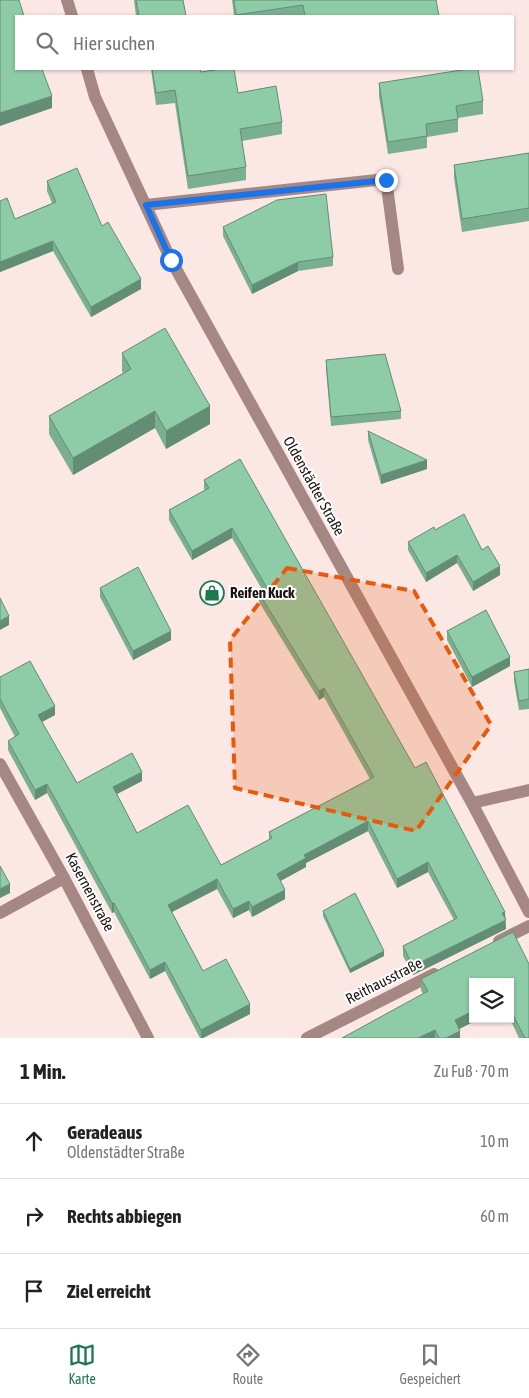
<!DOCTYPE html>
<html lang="de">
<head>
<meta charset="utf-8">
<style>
	body { margin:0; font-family:"Asap Condensed",sans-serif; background:#f6f6f6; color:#222 }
	.controls { position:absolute; right:15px; bottom:15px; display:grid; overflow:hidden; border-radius:0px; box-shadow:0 1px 4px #0004 }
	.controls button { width:45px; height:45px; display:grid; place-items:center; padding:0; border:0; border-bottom:1px solid #e0e0e0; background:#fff; color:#222; font:25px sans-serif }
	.stop { position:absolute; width:15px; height:15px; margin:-11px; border:4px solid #1a73e8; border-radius:50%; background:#fff }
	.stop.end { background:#1a73e8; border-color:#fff; box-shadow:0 1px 5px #0008 }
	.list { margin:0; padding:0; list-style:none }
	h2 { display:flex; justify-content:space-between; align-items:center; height:65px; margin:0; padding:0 20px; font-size:21px }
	h2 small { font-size:16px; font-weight:400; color:#767676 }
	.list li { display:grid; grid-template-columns:32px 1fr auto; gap:15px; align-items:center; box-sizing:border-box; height:75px; padding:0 20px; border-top:1px solid #e0e0e0 }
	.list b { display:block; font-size:19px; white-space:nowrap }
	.list p { margin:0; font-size:16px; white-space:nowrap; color:#767676 }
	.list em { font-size:16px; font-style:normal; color:#767676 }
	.icon { flex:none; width:28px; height:28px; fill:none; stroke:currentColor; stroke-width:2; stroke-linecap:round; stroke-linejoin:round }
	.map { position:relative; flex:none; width:529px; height:1038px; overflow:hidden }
	.search { position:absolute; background:#fff; box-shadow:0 1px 4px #0004; left:15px; right:15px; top:15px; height:55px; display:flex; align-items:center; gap:12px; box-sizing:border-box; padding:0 18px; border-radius:0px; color:#767676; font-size:19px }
	.sheet { height:290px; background:#fff }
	nav { display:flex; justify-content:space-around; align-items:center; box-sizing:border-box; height:70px; border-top:1px solid #e0e0e0; background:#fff; font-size:14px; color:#767676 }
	nav a { display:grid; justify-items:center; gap:2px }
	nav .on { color:#1c784d }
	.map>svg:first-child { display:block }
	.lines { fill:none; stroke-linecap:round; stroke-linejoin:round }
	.minor { stroke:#a58884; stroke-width:12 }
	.wall { fill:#7aaf90 }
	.shaded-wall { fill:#638e75 }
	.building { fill:#8ecba7; stroke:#638e75 }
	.route { stroke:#1a73e8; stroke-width:6 }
	.marked { fill:#e8590c; fill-opacity:0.2; stroke:#e8590c; stroke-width:4; stroke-dasharray:10 6; stroke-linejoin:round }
	.labels { text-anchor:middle; stroke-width:4; stroke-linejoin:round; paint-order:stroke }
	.street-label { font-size:15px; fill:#1e1312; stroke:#fff }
	.poi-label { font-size:15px; font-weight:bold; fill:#1e1312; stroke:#fff; text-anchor:start }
</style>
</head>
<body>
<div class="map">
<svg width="529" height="1038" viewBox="0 0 529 1038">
	<rect width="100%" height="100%" fill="#fbe7e4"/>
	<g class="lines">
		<!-- minor -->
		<g class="minor">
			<polyline points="67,0 72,16"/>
			<polyline points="87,69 95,97 171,260 472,803 529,912"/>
			<polyline points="146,205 386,179 398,269"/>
			<polyline points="0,764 64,878 148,1038"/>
			<polyline points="472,803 529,790"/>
			<polyline points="0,913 64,878"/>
			<polyline points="499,941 529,926"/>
			<polyline points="307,1038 434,974"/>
		</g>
	</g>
	<!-- wall -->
	<g class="wall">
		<polygon points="134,0 183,0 186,16 136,16"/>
		<polygon points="232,0 436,0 439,16 234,16"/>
		<polygon points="151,69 200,69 201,72 238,93 282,122 282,134 242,141 246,167 246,180 188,189 175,103 156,105"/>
		<polygon points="379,83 483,101 483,114 458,118 458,132 427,137 427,148 388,154 379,96"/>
		<polygon points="529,153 529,221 462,232 454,178 454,165"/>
		<polygon points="47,181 102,226 141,289 91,317 53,251 0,272 0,201 15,219 52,203 47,191"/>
		<polygon points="223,227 333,257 333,266 298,271 252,294 223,236"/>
		<polygon points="122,353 210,424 166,449 155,428 73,475 49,434 49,416 123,373 122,371"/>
		<polygon points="326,360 401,411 401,419 331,426 326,369"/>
		<polygon points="368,431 427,469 381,484 368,440"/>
		<polygon points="204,480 415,768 505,918 506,929 413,975 403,956 403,946 454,920 428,872 397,888 368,831 306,863 306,867 280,881 285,899 252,917 249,910 233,918 217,889 172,912 203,971 250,1014 203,1038 200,1038 165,971 150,979 114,912 112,913 47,793 35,800 8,750 8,741 15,737 0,708 0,677 55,715 42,722 77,783 142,781 117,794 137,833 221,865 269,840 269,832 370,779 324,697 319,700 259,602 259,593 263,591 232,538 192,560 169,520 169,510 205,490 204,489"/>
		<polygon points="435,530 482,550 500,575 473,591 457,563 426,582 408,550 408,542"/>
		<polygon points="100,588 171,640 133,660 100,597"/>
		<polygon points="447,631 510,666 472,687 447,640"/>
		<polygon points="529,669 529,709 519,710 514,681 514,672"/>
		<polygon points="323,911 384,956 350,973 323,916"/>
		<polygon points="513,932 529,1038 519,1038 510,1019 510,982 479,1019 459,1029 460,1038 342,1038 423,994 421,990 421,979"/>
	</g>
	<!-- shaded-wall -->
	<g class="shaded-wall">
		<polygon points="52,96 52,108 0,126 0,113"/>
		<polygon points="53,241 53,251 0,272 0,262"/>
		<polygon points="298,262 298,271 252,294 252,285"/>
		<polygon points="141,279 141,289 91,317 91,307"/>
		<polygon points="210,406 210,424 166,449 166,431"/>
		<polygon points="155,411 155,428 73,475 73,458"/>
		<polygon points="427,460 427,469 381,484 381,475"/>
		<polygon points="232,528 232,538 192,560 192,551"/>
		<polygon points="457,555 457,563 426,582 426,573"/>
		<polygon points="500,566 500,575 473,591 473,582"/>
		<polygon points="9,616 9,625 0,630 0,621"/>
		<polygon points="171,631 171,640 133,660 133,651"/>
		<polygon points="510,657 510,666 472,687 472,677"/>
		<polygon points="324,688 324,697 319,700 319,691"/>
		<polygon points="55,706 55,715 38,724 38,715"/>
		<polygon points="142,772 142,781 113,796 113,787"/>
		<polygon points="47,784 47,793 35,800 35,790"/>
		<polygon points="368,821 368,831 306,863 306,867 277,883 277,874 304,855"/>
		<polygon points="428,862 428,872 397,888 397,879"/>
		<polygon points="217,879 217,889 168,914 168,905"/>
		<polygon points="10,884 10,893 0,898 0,889"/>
		<polygon points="285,890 285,899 252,917 252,907"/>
		<polygon points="249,901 249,910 233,918 233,909"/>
		<polygon points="112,903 114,903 114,912 112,913"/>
		<polygon points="505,912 506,929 413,975 413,966"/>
		<polygon points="384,951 384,956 350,973 350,969"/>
		<polygon points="165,962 165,971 150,979 150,970"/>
		<polygon points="250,1004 250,1014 203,1038 201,1038 201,1030"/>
		<polygon points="473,1011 473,1019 479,1019 455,1031 455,1020"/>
		<polygon points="435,1030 435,1038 418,1038"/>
		<polygon points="460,1031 460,1038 446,1038"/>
	</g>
	<!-- building -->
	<g class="building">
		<polygon points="0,0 19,0 24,16 16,16 16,69 42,69 52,96 0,113"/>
		<polygon points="136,0 183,0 186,16 139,16"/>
		<polygon points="234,0 436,0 439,16 305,16 303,5 236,15"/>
		<polygon points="152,69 200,69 201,72 222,69 234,69 238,93 276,86 282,122 240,129 246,167 188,176 175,90 156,93"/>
		<polygon points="468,69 478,69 483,101 456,106 458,119 426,124 427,136 388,142 379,83"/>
		<polygon points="529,153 529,208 462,219 454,165"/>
		<polygon points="77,168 102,226 108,222 141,279 91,307 53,241 0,262 0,201 7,198 15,219 56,202 47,181"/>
		<polygon points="326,194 333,257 298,262 252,285 223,227 277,200"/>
		<polygon points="165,328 210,406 166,431 155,411 73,458 49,416 131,369 122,353"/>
		<polygon points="385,354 401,411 331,417 326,360"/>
		<polygon points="368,431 427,460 381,475"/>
		<polygon points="240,459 415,768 426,762 505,912 502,913 506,920 413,966 403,946 457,918 428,862 397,879 368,821 304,855 306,858 277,874 285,890 252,907 249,901 233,909 217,879 168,905 203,971 226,959 250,1004 201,1030 165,962 150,970 114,903 112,903 47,784 35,790 8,741 19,734 0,699 0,677 30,661 55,706 38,715 77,783 132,753 142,772 113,787 137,833 188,805 221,865 272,838 269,832 374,777 324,688 319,691 259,593 267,588 232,528 192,551 169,510 209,488 204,480"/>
		<polygon points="464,514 482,550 488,546 500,566 473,582 457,555 426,573 408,542 434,527 435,530"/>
		<polygon points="138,567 171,631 133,651 100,588"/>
		<polygon points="0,598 9,616 0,621"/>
		<polygon points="486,610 510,657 472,677 447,631"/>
		<polygon points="529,669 529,699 519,701 514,672"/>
		<polygon points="0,866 10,884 0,889"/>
		<polygon points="355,893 384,951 350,969 323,911"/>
		<polygon points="513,932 529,964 529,1038 525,1038 510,1009 510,982 473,982 473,1011 455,1020 460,1031 446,1038 439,1038 435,1030 418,1038 342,1038 428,991 421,979"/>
	</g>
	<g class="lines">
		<!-- route -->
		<polyline class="route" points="171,260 146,205 386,180"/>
	</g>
	<!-- marked area -->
	<path class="marked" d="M287 568 414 591 491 725 416 831 235 788 230 640Z"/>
	<!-- icons -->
	<defs>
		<g id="shop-ring" transform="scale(1.25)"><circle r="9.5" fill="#fff" stroke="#1c784d" stroke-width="1.5"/><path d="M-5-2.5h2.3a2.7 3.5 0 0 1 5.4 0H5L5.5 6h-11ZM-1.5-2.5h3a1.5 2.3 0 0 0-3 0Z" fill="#1c784d"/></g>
	</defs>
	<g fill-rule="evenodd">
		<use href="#shop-ring" x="212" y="593"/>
	</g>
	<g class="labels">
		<!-- street labels -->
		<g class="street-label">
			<text transform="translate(314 486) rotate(61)" y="5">Oldenstädter Straße</text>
			<text transform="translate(90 892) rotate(62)" y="5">Kasernenstraße</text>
			<text transform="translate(384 981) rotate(-27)" y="5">Reithausstraße</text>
		</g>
		<!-- poi labels -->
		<g class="poi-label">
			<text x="230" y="598">Reifen Kuck</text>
		</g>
	</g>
</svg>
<div class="controls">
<button><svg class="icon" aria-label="layers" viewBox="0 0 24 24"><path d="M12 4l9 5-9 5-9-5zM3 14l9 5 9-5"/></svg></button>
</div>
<div class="stop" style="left:171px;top:260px"></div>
<div class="stop end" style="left:386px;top:180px"></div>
<div class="search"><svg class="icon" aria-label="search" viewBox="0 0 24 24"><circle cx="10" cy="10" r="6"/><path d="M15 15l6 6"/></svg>Hier suchen</div>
</div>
<section class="sheet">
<h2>1 Min.<small>Zu Fuß · 70 m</small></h2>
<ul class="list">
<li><svg class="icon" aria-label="ahead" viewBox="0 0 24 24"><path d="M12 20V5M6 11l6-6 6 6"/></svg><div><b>Geradeaus</b><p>Oldenstädter Straße</p></div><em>10 m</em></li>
<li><svg class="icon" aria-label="right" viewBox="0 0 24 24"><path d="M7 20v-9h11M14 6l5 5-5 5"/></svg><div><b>Rechts abbiegen</b></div><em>60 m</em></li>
<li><svg class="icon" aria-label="arrive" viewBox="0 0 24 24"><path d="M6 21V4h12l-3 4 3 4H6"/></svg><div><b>Ziel erreicht</b></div></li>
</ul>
</section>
<nav>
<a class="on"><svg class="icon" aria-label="map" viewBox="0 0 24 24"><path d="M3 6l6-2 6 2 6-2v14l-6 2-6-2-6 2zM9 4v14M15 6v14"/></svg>Karte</a>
<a><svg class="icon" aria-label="directions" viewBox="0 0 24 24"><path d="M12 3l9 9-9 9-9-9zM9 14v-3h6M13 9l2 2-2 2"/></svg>Route</a>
<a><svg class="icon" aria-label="saved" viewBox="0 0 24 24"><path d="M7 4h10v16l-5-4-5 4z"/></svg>Gespeichert</a>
</nav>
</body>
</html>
